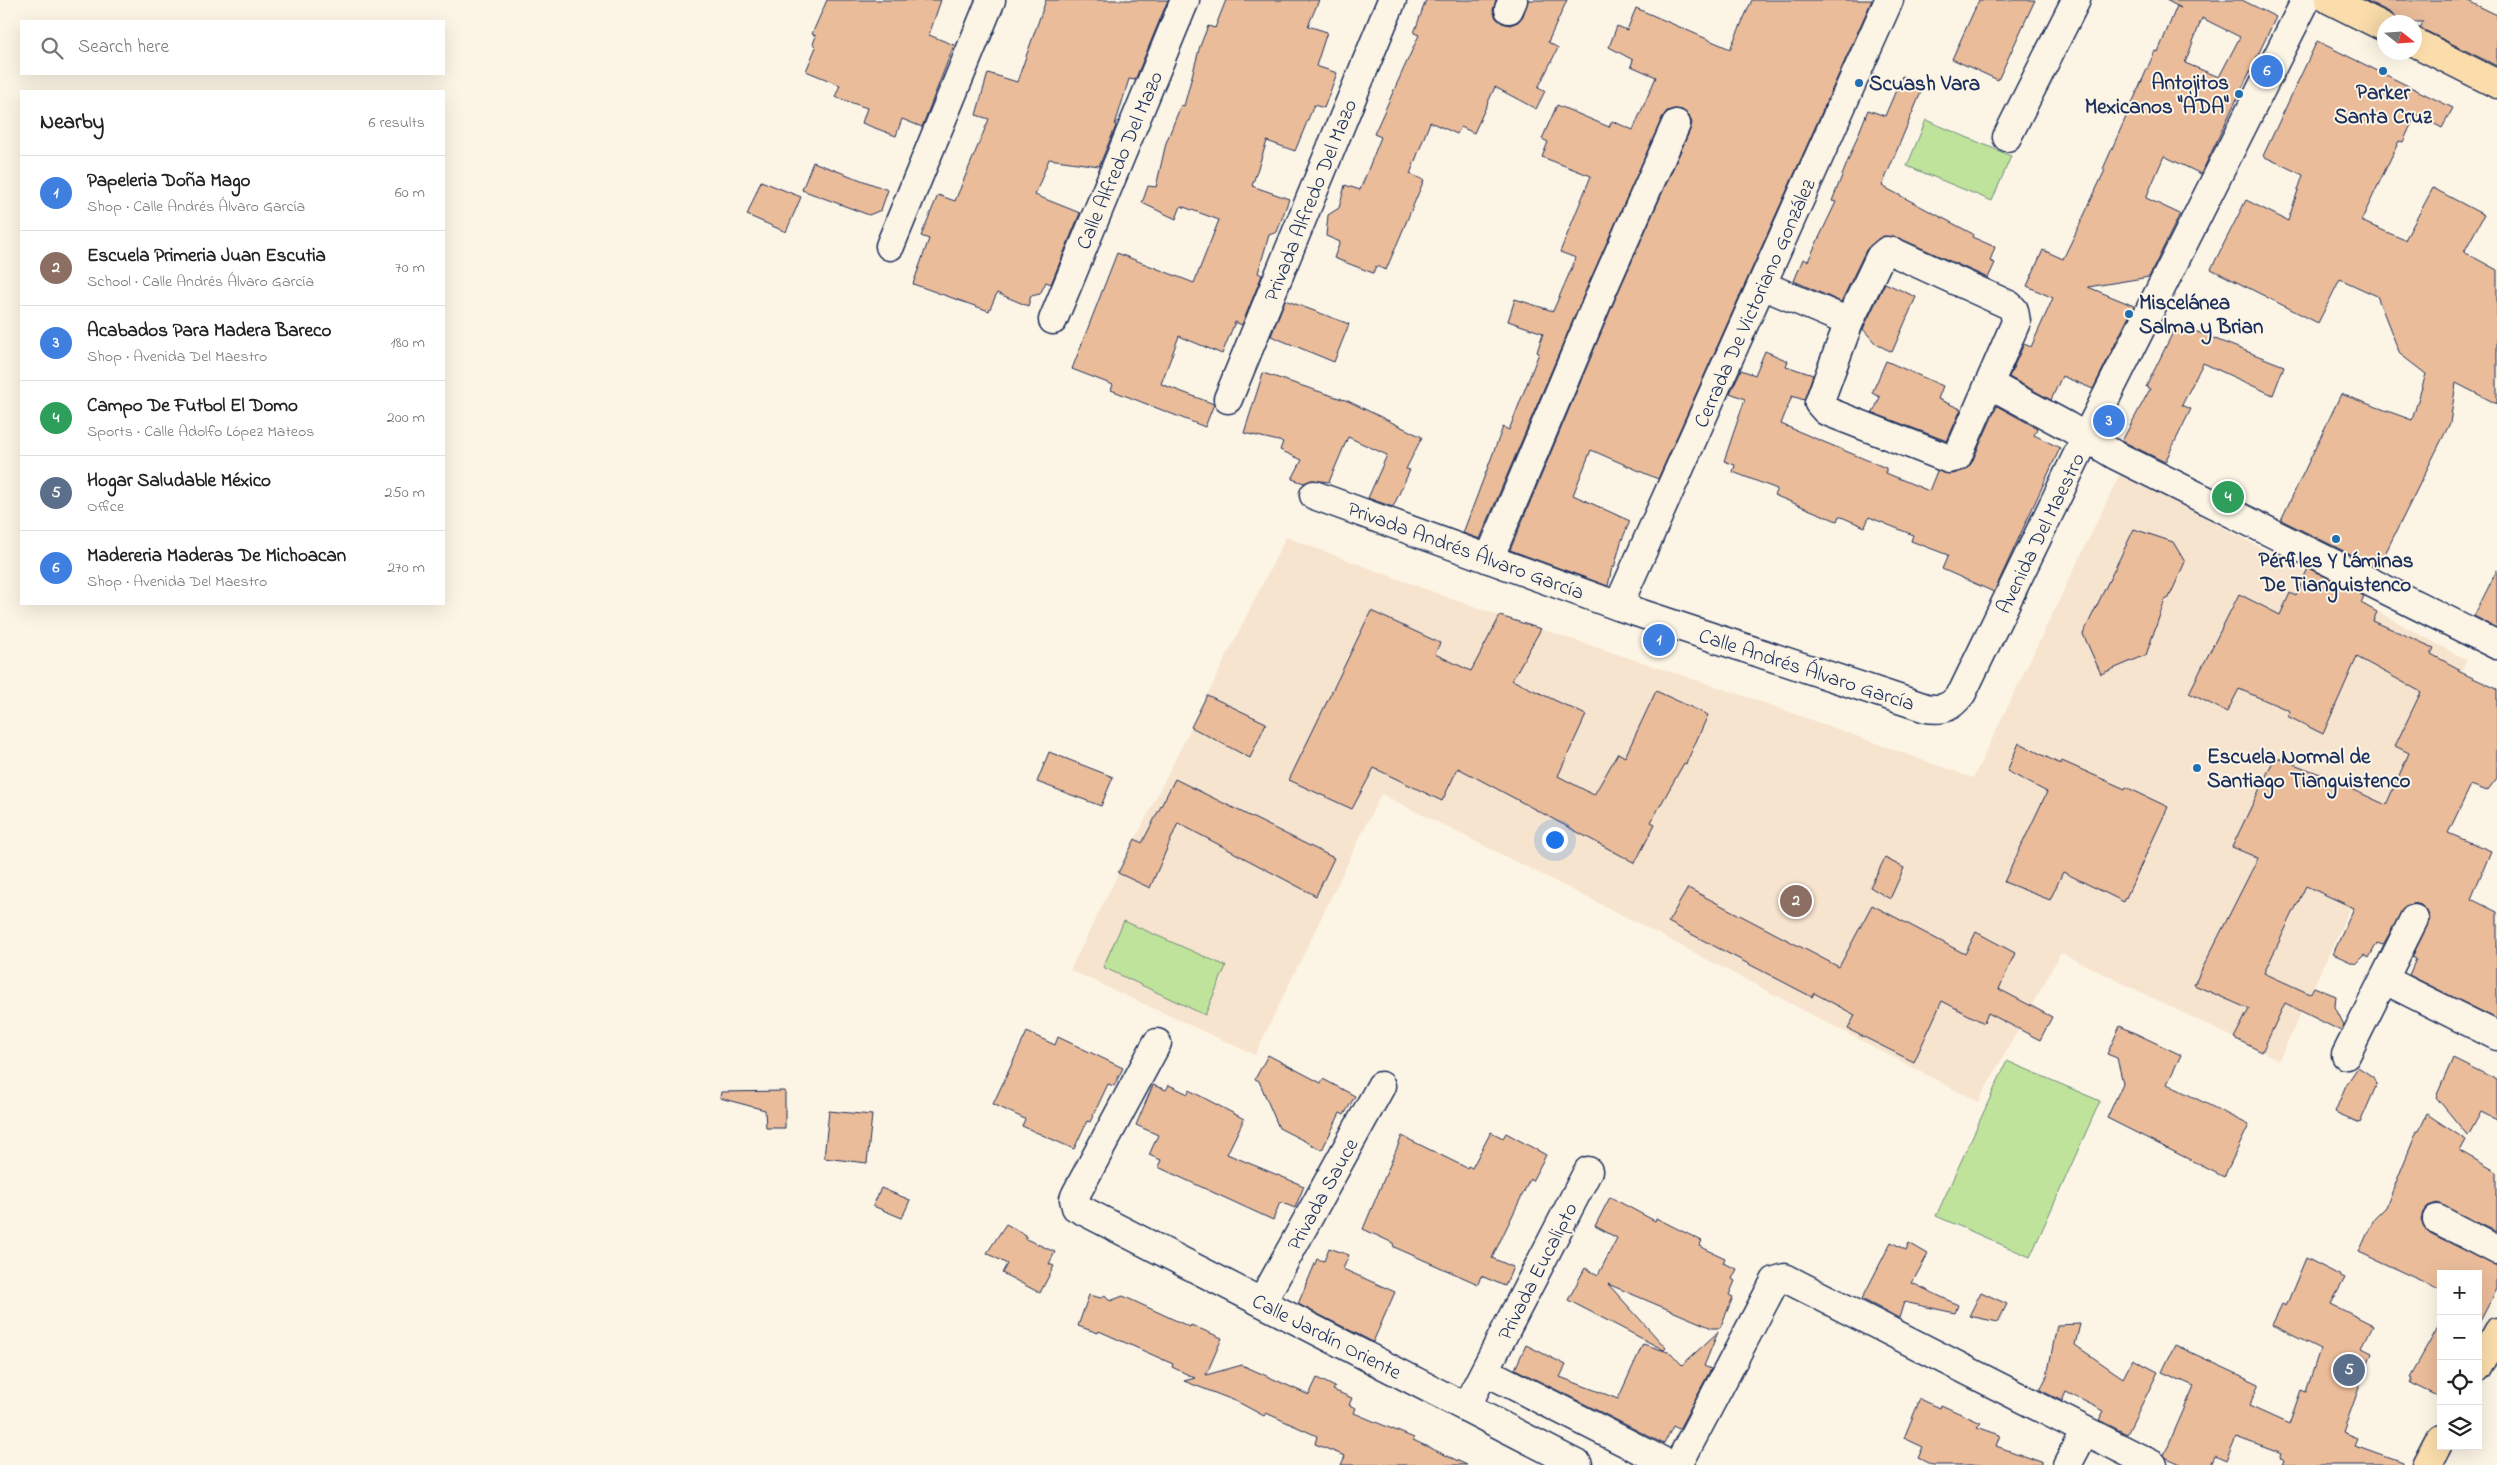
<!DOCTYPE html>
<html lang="en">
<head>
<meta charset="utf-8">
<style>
	body { margin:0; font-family:"Indie Flower",sans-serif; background:#f6f6f6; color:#222 }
	.controls { position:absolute; right:15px; bottom:15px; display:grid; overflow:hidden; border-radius:0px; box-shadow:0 5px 20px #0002 }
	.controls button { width:45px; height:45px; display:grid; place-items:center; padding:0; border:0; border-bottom:1px solid #e0e0e0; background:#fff; color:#222; font:25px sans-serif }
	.compass { position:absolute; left:2377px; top:15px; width:45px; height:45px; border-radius:50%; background:#fff; box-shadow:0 5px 20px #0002; rotate:107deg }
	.you { position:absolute; left:1554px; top:839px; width:18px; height:18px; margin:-12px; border:4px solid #fff; border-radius:50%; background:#1a73e8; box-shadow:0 0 0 8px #1a73e833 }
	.badge { display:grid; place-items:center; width:32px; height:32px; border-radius:50%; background:#7c3aed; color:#fff; font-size:16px; font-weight:700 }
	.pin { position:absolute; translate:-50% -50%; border:2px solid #fff; box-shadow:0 1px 5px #0006 }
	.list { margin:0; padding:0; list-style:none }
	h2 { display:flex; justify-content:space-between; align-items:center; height:65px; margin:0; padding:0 20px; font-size:21px }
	h2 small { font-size:16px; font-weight:400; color:#767676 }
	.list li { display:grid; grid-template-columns:32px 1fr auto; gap:15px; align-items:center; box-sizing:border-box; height:75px; padding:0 20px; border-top:1px solid #e0e0e0 }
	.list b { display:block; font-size:19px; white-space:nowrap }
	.list p { margin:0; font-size:16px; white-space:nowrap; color:#767676 }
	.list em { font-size:16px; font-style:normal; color:#767676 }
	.icon { flex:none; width:28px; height:28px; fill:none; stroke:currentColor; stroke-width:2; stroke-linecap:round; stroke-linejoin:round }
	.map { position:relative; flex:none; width:2497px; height:1465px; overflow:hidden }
	.search { position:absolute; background:#fff; box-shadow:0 5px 20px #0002; left:20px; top:20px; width:425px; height:55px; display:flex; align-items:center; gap:12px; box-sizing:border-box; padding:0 18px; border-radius:0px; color:#767676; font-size:19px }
	.panel { position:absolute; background:#fff; box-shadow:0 5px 20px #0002; left:20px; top:90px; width:425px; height:515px; border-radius:0px }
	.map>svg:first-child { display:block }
	.built { fill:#f7e4ce }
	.green { fill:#c0e39c; stroke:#6e897d }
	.building { fill:#eabc9a; stroke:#1b2f5e; fill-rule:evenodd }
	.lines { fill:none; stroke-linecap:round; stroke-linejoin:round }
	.minor-casing { stroke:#1b2f5e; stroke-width:31 }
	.major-casing { stroke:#1b2f5e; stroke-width:31 }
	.minor { stroke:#fcf5e5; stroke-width:28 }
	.major { stroke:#fbddab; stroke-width:28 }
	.poi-dot { fill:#1f6fb2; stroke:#fcf5e5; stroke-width:2 }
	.labels { text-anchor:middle; stroke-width:4; stroke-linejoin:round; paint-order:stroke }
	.poi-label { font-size:21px; font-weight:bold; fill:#1b2f5e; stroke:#fcf5e5; text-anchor:start }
	.street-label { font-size:21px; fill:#1b2f5e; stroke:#fcf5e5 }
</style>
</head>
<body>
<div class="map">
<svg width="2497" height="1465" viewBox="0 0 2497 1465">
	<rect width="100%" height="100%" fill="#fcf5e5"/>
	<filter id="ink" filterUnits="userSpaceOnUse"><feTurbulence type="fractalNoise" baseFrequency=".02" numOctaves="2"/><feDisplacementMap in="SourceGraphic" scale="10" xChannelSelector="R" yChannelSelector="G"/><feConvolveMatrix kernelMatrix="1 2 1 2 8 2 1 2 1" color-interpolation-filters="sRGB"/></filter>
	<g filter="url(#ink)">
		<!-- built -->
		<polygon class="built" points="2121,472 2467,660 2279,1060 2061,953 1978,1102 1628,918 1381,794 1255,1055 1070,970 1286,537 1471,606 1745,696 1973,778"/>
		<!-- green -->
		<g class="green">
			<polygon points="1926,120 2011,156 1992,201 1907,166"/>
			<polygon points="1124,921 1226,966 1205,1015 1103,967"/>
			<polygon points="2007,1061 2100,1101 2030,1257 1936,1216"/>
		</g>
		<!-- building -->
		<g class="building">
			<polygon points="827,0 941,0 929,35 954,45 922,127 902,119 896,136 862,123 867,108 835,97 840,85 806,71 816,47 813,44 816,36 812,34"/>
			<polygon points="1046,0 1168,0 1135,80 1129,79 1115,125 1116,126 1099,166 1049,159 1035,195 1080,213 1051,284 1046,282 1040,294 1031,296 1028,306 997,293 989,311 913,284 929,239 921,236 938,195 955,201 989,119 976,115 988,73 1017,82"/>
			<polygon points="1226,0 1319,0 1308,26 1327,32 1316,66 1337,73 1324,108 1314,105 1295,151 1267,141 1252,186 1289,199 1277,232 1269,235 1258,273 1262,275 1242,325 1235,322 1222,354 1179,336 1161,384 1214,404 1205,427 1111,390 1113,385 1072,369 1117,253 1194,283 1219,220 1181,206 1176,219 1142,203 1148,186 1156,187 1166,143 1181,105 1184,106 1200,46 1208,26 1215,28"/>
			<polygon points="1426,0 1496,0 1493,10 1496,18 1502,23 1510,25 1518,22 1523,16 1528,0 1567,0 1548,42 1558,48 1538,88 1545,91 1536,109 1495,87 1474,133 1461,127 1457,134 1430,122 1410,174 1424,180 1386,270 1376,266 1373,273 1334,258 1340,242 1326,236 1328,215 1339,208 1345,185 1360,190 1381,137 1374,134 1419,35 1414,33"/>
			<polygon points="1752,0 1872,0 1658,479 1591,450 1573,495 1630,521 1621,542 1614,568 1612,567 1608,586 1510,550 1616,297 1690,130 1692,123 1689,115 1682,110 1674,109 1667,111 1662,118 1588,285 1480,539 1463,533 1503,427 1509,430 1539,353 1537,352 1543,333 1508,321 1515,299 1553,311 1576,258 1560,252 1591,176 1542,157 1548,142 1542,139 1557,105 1609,127 1612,121 1633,130 1656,77 1631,66 1633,60 1609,47 1617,26 1627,30 1636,8 1730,49"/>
			<polygon points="1979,0 2035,0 1998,80 1952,59"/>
			<path d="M2166 0H2242L2276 17 2201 174 2164 156 2146 198 2180 214 2149 277 2088 287 2134 306 2093 389 2062 376 2051 400 2009 377 2024 344 2031 347 2053 298 2027 286 2043 250 2063 259 2080 224 2105 170 2103 169 2155 51 2158 52 2177 6 2181 8ZM2202 18 2240 37 2219 77 2185 63Z"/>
			<polygon points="2365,0 2466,0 2497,15 2497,66 2420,28 2423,22 2398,22 2391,13"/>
			<polygon points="2317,41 2453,108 2442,128 2416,114 2403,142 2399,141 2361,221 2405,240 2433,188 2484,215 2464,252 2497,270 2497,404 2456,383 2450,423 2378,568 2281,520 2341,394 2412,420 2426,374 2400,354 2377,296 2340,279 2318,323 2211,269 2246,200 2288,221 2303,175 2263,156"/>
			<polygon points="1902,76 1924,85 1882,186 1973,234 1972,237 1995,247 1990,261 1995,263 1988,278 1899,238 1883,236 1866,250 1841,302 1794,281 1803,259 1808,261 1836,202 1832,201 1868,110 1885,116"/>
			<polygon points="813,162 888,190 881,210 869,215 802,190"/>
			<polygon points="761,181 801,197 786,232 747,215"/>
			<polygon points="1885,283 1916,297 1892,352 1876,344 1863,329"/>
			<polygon points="1285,300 1349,324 1334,362 1271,336"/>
			<polygon points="2177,324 2284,366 2273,395 2203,363 2182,405 2191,409 2165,462 2122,441 2150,389 2146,387"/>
			<polygon points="1765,351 1788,361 1786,366 1813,375 1804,400 1792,396 1781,424 1886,468 1886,473 1929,491 1937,471 1953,474 1966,469 1971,464 1997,406 2037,428 2034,435 2060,448 1994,592 1942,569 1948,555 1911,541 1913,535 1869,517 1865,527 1839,516 1837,521 1774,495 1777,489 1733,472 1735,465 1724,461 1745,399 1730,393 1741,370 1755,375"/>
			<polygon points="1886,361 1943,386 1938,399 1961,409 1947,441 1873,413 1880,397 1872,393"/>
			<polygon points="1263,373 1348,401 1422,437 1406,469 1410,470 1393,507 1368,498 1387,455 1348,437 1329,482 1312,480 1304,483 1292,479 1302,460 1280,450 1283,442 1244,433"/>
			<polygon points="2134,529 2173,542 2185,562 2169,598 2165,600 2146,655 2101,674 2083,634"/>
			<polygon points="2308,568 2364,596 2361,603 2377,612 2373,621 2434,648 2431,654 2459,669 2458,671 2497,689 2497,778 2487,791 2471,785 2448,833 2491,851 2471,899 2497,912 2497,1019 2409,975 2416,959 2412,957 2430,919 2427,911 2421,905 2414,903 2405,906 2383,945 2377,943 2369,958 2364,955 2355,964 2333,954 2354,908 2306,886 2264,973 2310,994 2314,987 2336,996 2335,1007 2344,1025 2341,1031 2285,1003 2262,1052 2234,1038 2249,1009 2194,985 2258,858 2232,847 2275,757 2320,774 2386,805 2409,753 2395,746 2421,692 2357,657 2323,734 2287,716 2290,711 2239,689 2227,712 2189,693 2239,594 2280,615 2290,593 2296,596"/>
			<polygon points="2497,570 2497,628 2474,616"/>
			<polygon points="1371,611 1440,643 1435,654 1471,671 1500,616 1541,629 1512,680 1586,715 1558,776 1594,795 1618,753 1625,757 1656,691 1708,715 1686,764 1684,763 1651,822 1655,824 1635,863 1458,768 1442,801 1374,768 1352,809 1289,780"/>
			<polygon points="1207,695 1266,723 1250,758 1191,727"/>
			<polygon points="2019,743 2060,764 2062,761 2125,789 2126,787 2168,807 2124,902 2063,872 2050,900 2004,882 2047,792 2007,771"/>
			<polygon points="1049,752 1113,777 1101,806 1037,782"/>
			<polygon points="1175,779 1334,858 1316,896 1178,823 1150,888 1118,873 1135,839 1142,843"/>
			<polygon points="1885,858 1904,868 1890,899 1870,887"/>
			<polygon points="1688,888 1839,967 1872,905 1965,954 1976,932 2015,953 1999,989 2052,1017 2040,1040 1988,1013 1984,1023 1942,1001 1914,1062 1848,1029 1855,1015 1814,993 1812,997 1668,922"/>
			<polygon points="2120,1026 2181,1055 2167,1084 2249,1125 2224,1177 2107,1118 2123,1083 2117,1058 2107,1054"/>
			<polygon points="1027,1032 1055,1045 1058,1037 1123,1068 1114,1086 1108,1084 1090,1122 1087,1121 1074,1149 1022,1126 1025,1119 993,1104"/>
			<polygon points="1268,1055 1321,1083 1323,1079 1355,1096 1344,1115 1340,1113 1322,1150 1279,1128 1259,1081 1255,1079"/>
			<polygon points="2453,1058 2497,1080 2497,1120 2481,1112 2468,1136 2436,1097"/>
			<polygon points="2358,1067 2373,1077 2377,1084 2360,1123 2335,1112 2346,1085"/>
			<polygon points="1153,1085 1166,1090 1169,1085 1188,1094 1189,1090 1244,1119 1227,1154 1304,1186 1295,1208 1280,1202 1273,1220 1158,1167 1161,1160 1149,1155 1158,1135 1136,1125"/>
			<polygon points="785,1091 785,1128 766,1128 765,1110 720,1098 721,1092"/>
			<polygon points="829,1111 872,1115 867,1163 824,1158"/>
			<polygon points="2427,1114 2466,1140 2460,1151 2497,1172 2497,1232 2437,1203 2428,1206 2423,1212 2421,1219 2424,1227 2430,1233 2497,1266 2497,1289 2478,1325 2478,1274 2441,1274 2441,1290 2359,1252 2374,1219 2386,1207 2417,1131 2419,1131"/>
			<polygon points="1491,1132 1503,1138 1506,1133 1546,1155 1532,1181 1530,1179 1492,1258 1513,1267 1505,1286 1481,1276 1478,1284 1394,1247 1393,1243 1363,1229 1402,1136 1467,1168 1468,1166 1472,1168"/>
			<polygon points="881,1188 910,1200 902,1218 873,1206"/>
			<polygon points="1610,1197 1655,1221 1656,1218 1702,1241 1699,1246 1725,1258 1723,1263 1737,1269 1732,1279 1735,1281 1729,1295 1733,1297 1720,1328 1712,1328 1608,1284 1666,1348 1664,1350 1568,1300 1585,1268 1598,1275 1617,1238 1595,1226"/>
			<polygon points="1006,1224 1026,1235 1026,1239 1055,1252 1049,1264 1054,1266 1040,1293 1002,1273 1007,1264 987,1253"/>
			<polygon points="1891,1242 1906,1250 1909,1243 1928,1254 1912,1283 1958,1305 1955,1313 1904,1302 1899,1318 1862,1299"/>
			<polygon points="1329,1248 1349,1255 1343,1269 1395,1292 1373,1342 1298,1304 1317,1259 1324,1261"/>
			<polygon points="2306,1258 2345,1278 2331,1304 2373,1325 2362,1347 2372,1352 2343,1432 2358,1438 2355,1445 2402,1462 2402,1465 2282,1465 2284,1460 2280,1459 2282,1454 2236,1437 2226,1461 2215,1456 2211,1465 2183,1465 2167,1458 2164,1455 2194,1386 2162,1372 2175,1345 2259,1384 2249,1406 2289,1424 2301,1390 2306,1392 2320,1349 2272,1325 2282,1304 2286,1306"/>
			<polygon points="1981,1292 2007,1304 1998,1322 1969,1316"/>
			<polygon points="1089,1295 1101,1298 1105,1295 1110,1301 1123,1296 1190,1327 1191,1325 1222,1338 1206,1375 1242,1365 1309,1395 1317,1378 1335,1387 1333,1390 1352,1398 1349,1405 1356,1408 1354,1413 1414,1438 1413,1440 1467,1465 1341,1465 1345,1456 1315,1444 1317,1436 1266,1413 1264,1416 1238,1402 1184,1381 1195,1378 1172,1367 1173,1364 1099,1331 1098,1333 1078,1326"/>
			<polygon points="2441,1322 2441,1398 2410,1383 2412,1378 2410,1377"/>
			<polygon points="2080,1324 2075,1345 2123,1378 2133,1359 2158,1372 2127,1434 2099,1420 2104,1411 2066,1392 2062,1401 2040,1390 2047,1376 2057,1325"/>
			<polygon points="1718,1332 1704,1366 1711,1369 1679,1429 1673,1426 1664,1444 1515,1369 1526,1345 1566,1365 1560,1377 1618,1399 1643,1344 1671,1353 1682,1365"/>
			<polygon points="1920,1399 1940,1408 1941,1405 1981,1423 1977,1427 2000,1435 1996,1446 2041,1462 2041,1465 1932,1465 1918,1458 1923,1447 1904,1438"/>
		</g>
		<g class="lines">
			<!-- minor casing -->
			<g class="minor-casing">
				<g id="minor">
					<polyline points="1509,9 1513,0"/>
					<polyline points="2007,137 2076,0"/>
					<polyline points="890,246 991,0"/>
					<polygon points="1887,251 1893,252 2009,305 2014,310 2016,322 1959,453 1957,457 1949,459 1826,411 1819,403 1849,322 1880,257"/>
					<polyline points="1762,285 1849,322"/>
					<polyline points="1053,320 1185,0"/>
					<polyline points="1989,384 2067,426 2115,455 2497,645"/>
					<polyline points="1228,399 1392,0"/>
					<path d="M1314 495 1618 606 1926 708C1944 711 1951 707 1962 693L2086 437 2306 0"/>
					<polyline points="1489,559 1602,291 1676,124"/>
					<polyline points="1618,606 1889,0"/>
					<polyline points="2385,980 2497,1036"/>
					<polyline points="1157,1043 1076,1194 1074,1199 1076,1207 1578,1465"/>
					<polyline points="2346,1055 2414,919"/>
					<polyline points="2437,1219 2497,1250"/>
					<polyline points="1262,1302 1381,1086"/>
					<polyline points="1485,1371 1670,1465"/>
					<polyline points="1466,1407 1588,1171"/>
					<polyline points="1678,1465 1775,1281 1785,1278 2153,1465"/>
					<polyline points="2067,1465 2085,1431"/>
				</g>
			</g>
			<!-- major casing -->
			<g class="major-casing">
				<g id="major">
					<polyline points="2330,0 2384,27"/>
					<polyline points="2414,42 2497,84"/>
					<polyline points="2478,1368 2497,1332"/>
					<polyline points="2427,1465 2441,1438"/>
				</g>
			</g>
			<!-- minor -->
			<use href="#minor" class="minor"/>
			<!-- major -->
			<use href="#major" class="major"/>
		</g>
	</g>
	<!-- markers -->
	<g class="poi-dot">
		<circle cx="2383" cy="71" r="5"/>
		<circle cx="1859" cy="83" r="5"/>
		<circle cx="2239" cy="94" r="5"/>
		<circle cx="2129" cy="314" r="5"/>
		<circle cx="2336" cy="539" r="5"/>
		<circle cx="2197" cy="768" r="5"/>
	</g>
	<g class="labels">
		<!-- poi labels -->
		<g class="poi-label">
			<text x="2229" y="89" text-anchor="end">Antojitos<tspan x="2229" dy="24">Mexicanos "ADA"</tspan></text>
			<text x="1869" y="90">Scuash Vara</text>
			<text x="2383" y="99" text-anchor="middle">Parker<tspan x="2383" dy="24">Santa Cruz</tspan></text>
			<text x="2139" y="309">Miscelánea<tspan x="2139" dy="24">Salma y Brian</tspan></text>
			<text x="2336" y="567" text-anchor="middle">Pérfiles Y Láminas<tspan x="2336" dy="24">De Tianguistenco</tspan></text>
			<text x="2207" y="763">Escuela Normal de<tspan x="2207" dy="24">Santiago Tianguistenco</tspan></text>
		</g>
		<!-- street labels -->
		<g class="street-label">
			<text transform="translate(1119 160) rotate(-67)" y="7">Calle Alfredo Del Mazo</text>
			<text transform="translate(1310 200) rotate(-68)" y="7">Privada Alfredo Del Mazo</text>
			<text transform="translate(1754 303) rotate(-66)" y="7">Cerrada De Victoriano González</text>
			<text transform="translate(2040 533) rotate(-64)" y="7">Avenida Del Maestro</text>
			<text transform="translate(1466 550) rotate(20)" y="7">Privada Andrés Álvaro García</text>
			<text transform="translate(1807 669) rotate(18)" y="7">Calle Andrés Álvaro García</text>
			<text transform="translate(1322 1194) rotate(-61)" y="7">Privada Sauce</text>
			<text transform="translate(1537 1271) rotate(-63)" y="7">Privada Eucalipto</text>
			<text transform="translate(1327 1336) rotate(27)" y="7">Calle Jardín Oriente</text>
		</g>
	</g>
</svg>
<div class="controls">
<button>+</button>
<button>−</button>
<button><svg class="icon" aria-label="locate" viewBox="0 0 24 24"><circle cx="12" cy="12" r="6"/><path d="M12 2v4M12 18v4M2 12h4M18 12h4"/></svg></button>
<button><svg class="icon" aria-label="layers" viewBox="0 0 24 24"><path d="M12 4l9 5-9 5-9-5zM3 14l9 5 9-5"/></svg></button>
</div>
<svg class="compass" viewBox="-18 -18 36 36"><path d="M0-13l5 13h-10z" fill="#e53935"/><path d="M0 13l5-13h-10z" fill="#767676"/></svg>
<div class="you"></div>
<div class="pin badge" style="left:1659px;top:640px;background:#3f7fe0">1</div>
<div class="pin badge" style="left:1796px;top:901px;background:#8d6e63">2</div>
<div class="pin badge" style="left:2109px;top:421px;background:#3f7fe0">3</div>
<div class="pin badge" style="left:2228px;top:497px;background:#2e9e5b">4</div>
<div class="pin badge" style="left:2349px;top:1370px;background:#5c6f8a">5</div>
<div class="pin badge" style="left:2267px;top:71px;background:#3f7fe0">6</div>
<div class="search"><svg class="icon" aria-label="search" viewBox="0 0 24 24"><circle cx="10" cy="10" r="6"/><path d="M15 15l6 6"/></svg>Search here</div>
<section class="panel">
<h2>Nearby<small>6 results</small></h2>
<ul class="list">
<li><span class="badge" style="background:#3f7fe0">1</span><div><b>Papeleria Doña Mago</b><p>Shop · Calle Andrés Álvaro García</p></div><em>60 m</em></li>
<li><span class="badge" style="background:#8d6e63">2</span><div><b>Escuela Primeria Juan Escutia</b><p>School · Calle Andrés Álvaro García</p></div><em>70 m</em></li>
<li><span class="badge" style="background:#3f7fe0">3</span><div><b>Acabados Para Madera Bareco</b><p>Shop · Avenida Del Maestro</p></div><em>180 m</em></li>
<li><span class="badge" style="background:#2e9e5b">4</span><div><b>Campo De Futbol El Domo</b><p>Sports · Calle Adolfo López Mateos</p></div><em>200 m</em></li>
<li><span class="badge" style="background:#5c6f8a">5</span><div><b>Hogar Saludable México</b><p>Office</p></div><em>250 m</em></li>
<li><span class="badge" style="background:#3f7fe0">6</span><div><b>Madereria Maderas De Michoacan</b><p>Shop · Avenida Del Maestro</p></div><em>270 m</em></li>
</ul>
</section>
</div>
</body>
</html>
